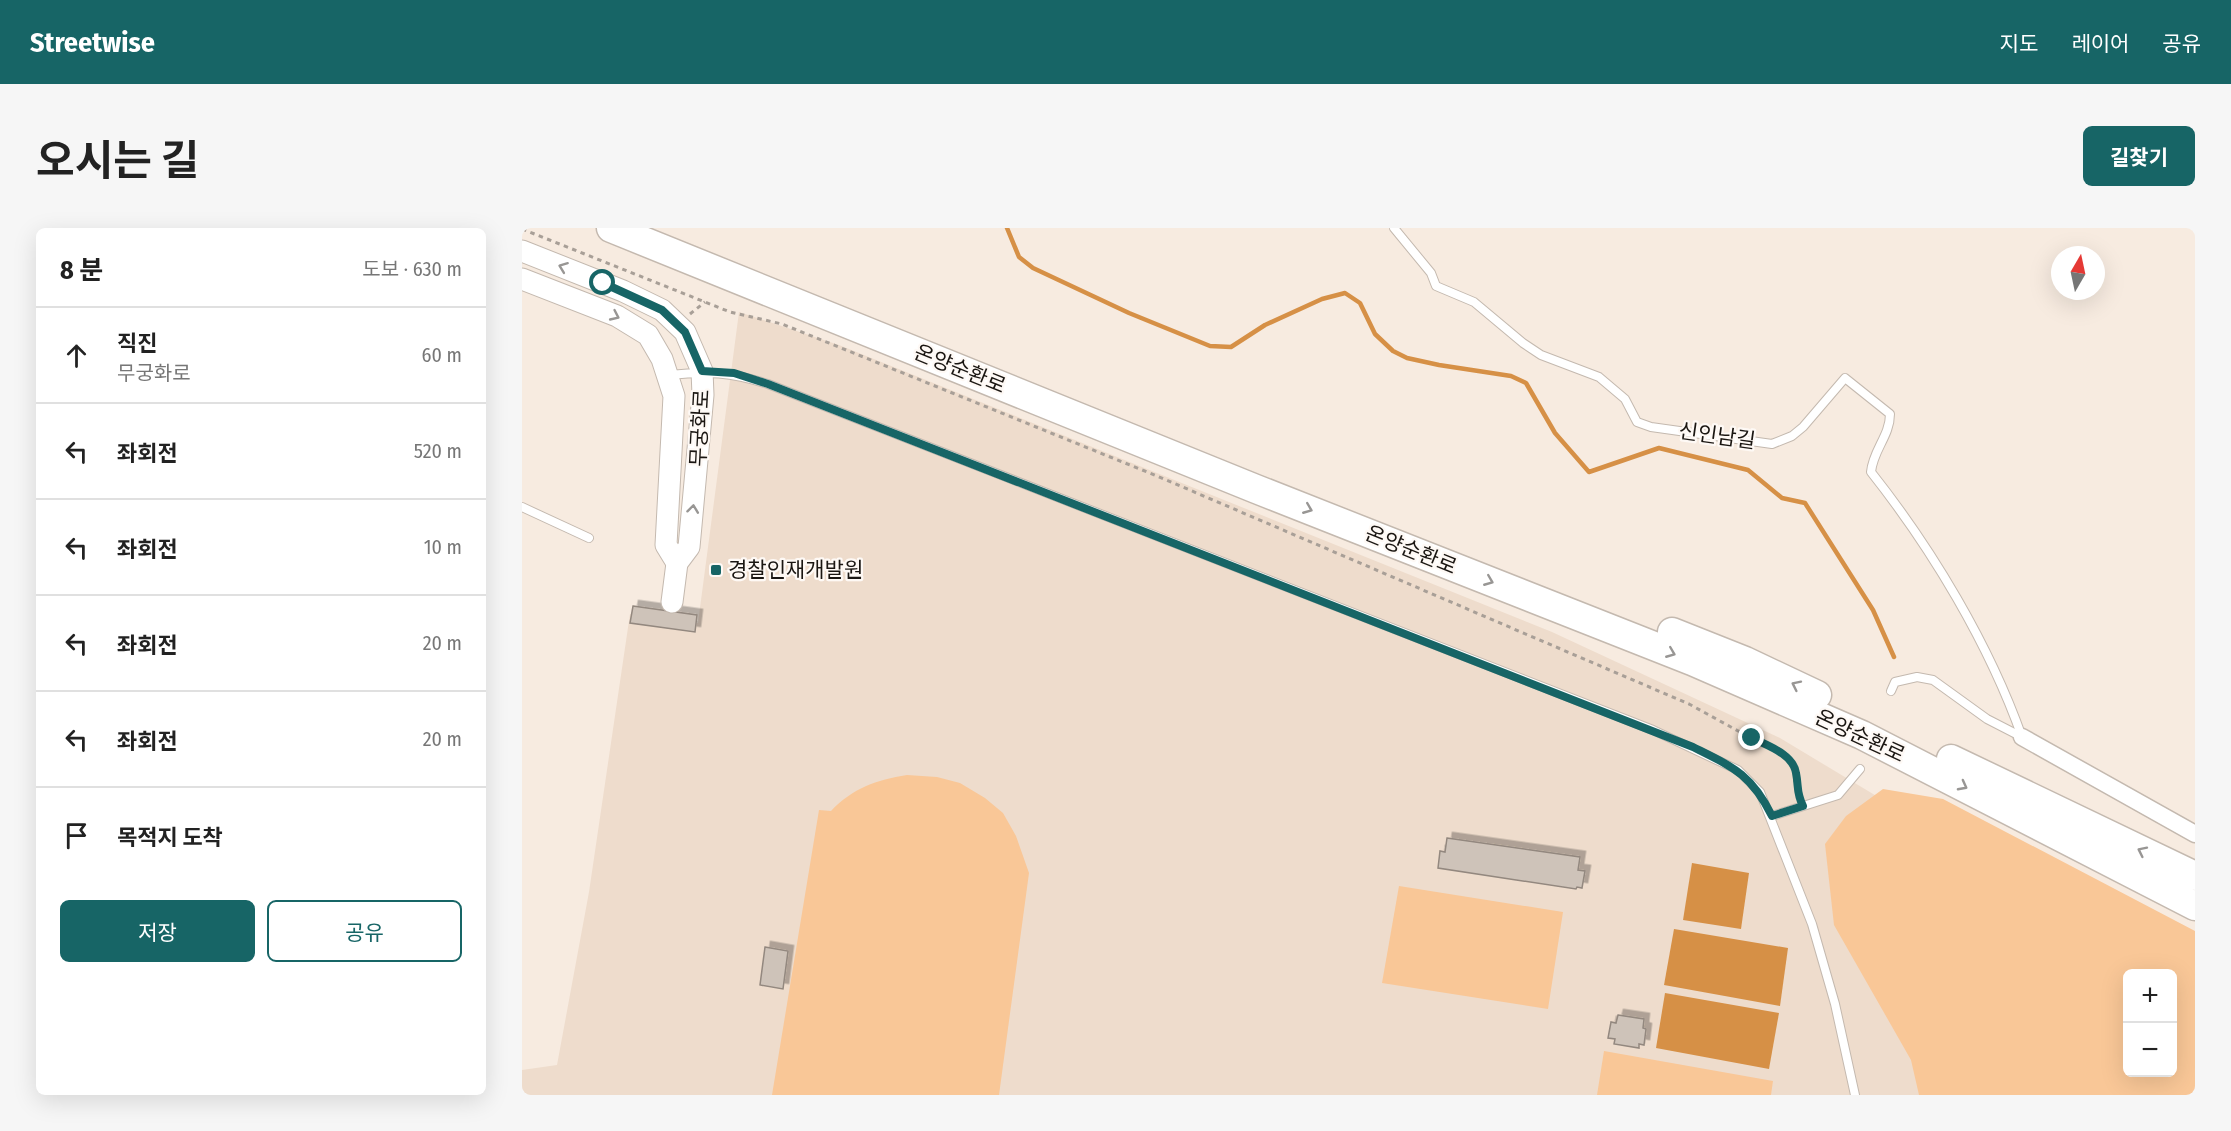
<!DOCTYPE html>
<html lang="ko">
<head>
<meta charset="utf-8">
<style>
	body { margin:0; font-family:"Fira Sans Condensed","Noto Sans KR",sans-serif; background:#f6f6f6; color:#222 }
	.controls { position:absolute; right:18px; bottom:18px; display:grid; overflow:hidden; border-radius:9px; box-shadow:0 6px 24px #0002 }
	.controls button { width:54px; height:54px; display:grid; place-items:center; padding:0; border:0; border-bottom:2px solid #e0e0e0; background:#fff; color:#222; font:30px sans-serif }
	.compass { position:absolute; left:1529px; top:18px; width:54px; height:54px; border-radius:50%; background:#fff; box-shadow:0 6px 24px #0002; rotate:9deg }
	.stop { position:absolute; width:18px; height:18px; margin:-14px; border:4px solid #176566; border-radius:50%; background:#fff }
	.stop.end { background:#176566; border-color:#fff; box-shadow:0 2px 6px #0008 }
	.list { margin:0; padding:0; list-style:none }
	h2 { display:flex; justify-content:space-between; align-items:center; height:78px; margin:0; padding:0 24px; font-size:26px }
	h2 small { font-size:20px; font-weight:400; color:#767676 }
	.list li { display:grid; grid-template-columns:39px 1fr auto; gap:18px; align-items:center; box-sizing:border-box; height:96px; padding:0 24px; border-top:2px solid #e0e0e0 }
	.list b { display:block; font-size:22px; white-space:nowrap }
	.list p { margin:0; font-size:20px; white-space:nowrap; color:#767676 }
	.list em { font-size:20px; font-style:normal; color:#767676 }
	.actions { display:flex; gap:12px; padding:18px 24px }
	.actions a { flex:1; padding:14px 0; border:2px solid #176566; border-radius:9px; text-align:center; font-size:21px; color:#176566 }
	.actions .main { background:#176566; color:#fff }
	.icon { flex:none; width:33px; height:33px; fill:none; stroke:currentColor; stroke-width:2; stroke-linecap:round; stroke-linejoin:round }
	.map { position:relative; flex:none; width:1673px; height:867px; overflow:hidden; border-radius:9px }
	header { display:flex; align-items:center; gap:36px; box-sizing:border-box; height:84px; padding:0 30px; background:#176566; color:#fff }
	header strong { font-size:28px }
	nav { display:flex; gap:33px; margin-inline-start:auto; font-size:21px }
	.intro { display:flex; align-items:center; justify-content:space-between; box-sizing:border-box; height:144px; padding:0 36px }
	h1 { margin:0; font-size:42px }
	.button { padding:15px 27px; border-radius:9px; background:#176566; color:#fff; font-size:21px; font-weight:700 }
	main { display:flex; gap:36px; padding:0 36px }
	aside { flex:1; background:#fff; border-radius:9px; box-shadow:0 6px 24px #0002 }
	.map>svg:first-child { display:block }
	.built { fill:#eedccc }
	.green { fill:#f9c797; fill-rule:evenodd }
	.water { fill:#d69046 }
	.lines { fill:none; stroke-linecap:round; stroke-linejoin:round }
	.stream { stroke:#d69046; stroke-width:4.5 }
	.building { fill:#cec3b9; stroke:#93887f; stroke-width:1.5; filter:url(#shadow) }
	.service-casing { stroke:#c4b9af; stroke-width:10 }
	.minor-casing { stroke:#c4b9af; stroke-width:19 }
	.tertiary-casing { stroke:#c4b9af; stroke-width:23 }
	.trunk-casing { stroke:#c4b9af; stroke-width:31 }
	.path { stroke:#a89f97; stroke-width:3; stroke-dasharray:4.5 4.5; stroke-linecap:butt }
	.service { stroke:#fff; stroke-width:8 }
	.minor { stroke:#fff; stroke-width:16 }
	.tertiary { stroke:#fff; stroke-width:21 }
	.trunk { stroke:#fff; stroke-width:28 }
	.oneway { stroke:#989694 }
	.route { stroke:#176566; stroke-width:8 }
	.poi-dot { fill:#176566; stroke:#fef9f5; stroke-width:2 }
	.labels { text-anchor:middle; stroke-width:4.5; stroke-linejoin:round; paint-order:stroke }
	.street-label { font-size:21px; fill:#1a1612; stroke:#fef9f5 }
	.poi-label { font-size:21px; fill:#1a1612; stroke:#fef9f5; text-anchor:start }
</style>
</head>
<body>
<header>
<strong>Streetwise</strong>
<nav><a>지도</a><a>레이어</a><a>공유</a></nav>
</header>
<div class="intro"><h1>오시는 길</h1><a class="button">길찾기</a></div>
<main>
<aside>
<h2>8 분<small>도보 · 630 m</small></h2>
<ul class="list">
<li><svg class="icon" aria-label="ahead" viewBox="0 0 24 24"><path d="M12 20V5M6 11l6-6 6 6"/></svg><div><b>직진</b><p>무궁화로</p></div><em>60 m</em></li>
<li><svg class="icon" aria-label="left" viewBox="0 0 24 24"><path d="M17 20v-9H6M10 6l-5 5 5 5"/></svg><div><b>좌회전</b></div><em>520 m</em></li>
<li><svg class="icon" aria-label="left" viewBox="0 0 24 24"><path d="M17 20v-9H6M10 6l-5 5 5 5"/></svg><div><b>좌회전</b></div><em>10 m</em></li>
<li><svg class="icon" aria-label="left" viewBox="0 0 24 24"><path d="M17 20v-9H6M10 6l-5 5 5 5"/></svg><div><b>좌회전</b></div><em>20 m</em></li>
<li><svg class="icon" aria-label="left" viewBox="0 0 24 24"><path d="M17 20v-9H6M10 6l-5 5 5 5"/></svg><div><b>좌회전</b></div><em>20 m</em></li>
<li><svg class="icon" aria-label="arrive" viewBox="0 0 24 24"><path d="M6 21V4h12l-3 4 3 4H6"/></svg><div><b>목적지 도착</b></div></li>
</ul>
<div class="actions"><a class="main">저장</a><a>공유</a></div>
</aside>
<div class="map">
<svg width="1673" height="867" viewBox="0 0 1673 867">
	<defs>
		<filter id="shadow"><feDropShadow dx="5.5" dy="-5.5" stdDeviation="0" flood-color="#0004"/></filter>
	</defs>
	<rect width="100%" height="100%" fill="#f7ebe0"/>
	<!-- built -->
	<polygon class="built" points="217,84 317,117 1030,404 1258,510 1381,584 1435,867 0,867 0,842 35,837 67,664 108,386 176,395"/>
	<!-- green -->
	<g class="green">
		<path d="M385 547 415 549 438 555 463 570 481 585 494 608 507 645 477 867H250L297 582 309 583C331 560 354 552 385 547Z"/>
		<path d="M1361 561 1421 571 1673 703V867H1397L1389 832 1312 697 1303 616 1324 588ZM1606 746H1650V844H1606Z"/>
		<polygon points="877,658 1041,684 1026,781 860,755"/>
		<polygon points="1082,823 1251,853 1249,867 1075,867"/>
	</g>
	<!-- water -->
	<g class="water">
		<polygon points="1170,635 1227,645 1219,701 1161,692"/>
		<polygon points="1152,701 1266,720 1258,778 1142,757"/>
		<polygon points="1143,765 1257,785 1247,841 1134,820"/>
	</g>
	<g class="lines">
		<!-- stream -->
		<polyline class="stream" points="485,0 497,29 511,40 607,85 688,118 709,119 743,97 800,71 823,65 838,75 853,106 871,123 885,130 917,137 989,148 1004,155 1033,205 1067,244 1137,220 1226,242 1260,270 1283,275 1351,382 1372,429"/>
	</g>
	<!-- building -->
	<g class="building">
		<polygon points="111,378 175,387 173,404 108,395"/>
		<polygon points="925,610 1058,629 1056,642 1063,643 1060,660 1055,659 1054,661 916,640 918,623 923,624"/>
		<polygon points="243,719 266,723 261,761 238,757"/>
		<polygon points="1096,787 1122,791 1121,800 1124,801 1122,817 1117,816 1117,820 1092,816 1093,811 1086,810 1089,794 1094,795"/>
	</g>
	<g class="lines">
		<!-- service casing -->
		<g class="service-casing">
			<g id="service">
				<path d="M872 0 909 45 914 58 952 74 1001 115 1019 127 1077 149 1103 171 1115 194 1129 199 1250 216 1270 208 1281 199 1323 150 1368 186C1368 208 1351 222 1349 244 1410 321 1467 416 1500 509"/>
				<path d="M147 147C185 143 209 144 246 156L1131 502 1216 542 1238 564 1290 696 1313 776 1333 867"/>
				<polyline points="0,279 67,310"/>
				<polyline points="1369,463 1373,454 1395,449 1411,452 1465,491 1500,509"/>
				<polyline points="1250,588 1316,567 1338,541"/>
			</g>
		</g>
		<!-- minor casing -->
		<g class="minor-casing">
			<polyline id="minor" points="1500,509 1673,606"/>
		</g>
		<!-- tertiary casing -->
		<g class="tertiary-casing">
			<g id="tertiary">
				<polyline points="0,23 101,63 140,82 163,104 180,143 181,167 167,319 155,335 150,374"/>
				<polyline points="0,51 95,88 126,107 140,131 152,168 144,317 155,335"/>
			</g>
		</g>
		<!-- trunk casing -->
		<g class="trunk-casing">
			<g id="trunk">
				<polyline points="89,0 734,261 1170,433 1340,507 1673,678"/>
				<polyline points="1150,404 1223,433 1295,467"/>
				<polyline points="1429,531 1673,648"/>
			</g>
		</g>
		<!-- path -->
		<g class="path">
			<path d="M0 1 208 84 260 96 635 248 1167 476 1269 532C1274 545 1271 558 1277 570"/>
			<polyline points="168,86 183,74"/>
		</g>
		<!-- service -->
		<use href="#service" class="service"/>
		<!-- minor -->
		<use href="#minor" class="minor"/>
		<!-- tertiary -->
		<use href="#tertiary" class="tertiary"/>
		<!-- trunk -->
		<use href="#trunk" class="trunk"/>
	</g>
	<!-- one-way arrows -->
	<defs><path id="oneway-chevron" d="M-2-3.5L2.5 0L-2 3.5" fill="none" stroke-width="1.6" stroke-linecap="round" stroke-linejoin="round" transform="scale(1.5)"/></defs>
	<g class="oneway">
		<use href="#oneway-chevron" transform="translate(41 39) rotate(-159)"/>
		<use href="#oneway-chevron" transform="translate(93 88) rotate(25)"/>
		<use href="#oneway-chevron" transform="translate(171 281) rotate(-83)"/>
		<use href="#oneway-chevron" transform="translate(786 281) rotate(22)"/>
		<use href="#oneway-chevron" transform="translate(967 353) rotate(22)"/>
		<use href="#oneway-chevron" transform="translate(1149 425) rotate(22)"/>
		<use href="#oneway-chevron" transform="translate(1274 457) rotate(-154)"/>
		<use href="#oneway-chevron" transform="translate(1441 558) rotate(28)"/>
		<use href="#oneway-chevron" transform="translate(1620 623) rotate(-154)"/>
	</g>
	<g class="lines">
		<!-- route -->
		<path class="route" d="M81 55 140 82 163 104 180 143 212 145 246 156 1171 519C1211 539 1229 546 1250 588L1281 578C1274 564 1277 560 1274 545 1271 526 1246 518 1230 510"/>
	</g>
	<!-- markers -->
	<rect class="poi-dot" x="188" y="336" width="12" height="12" rx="3"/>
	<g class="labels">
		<!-- street labels -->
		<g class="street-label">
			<text transform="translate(438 141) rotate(22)" y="7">온양순환로</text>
			<text transform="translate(178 200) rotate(-87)" y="7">무궁화로</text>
			<text transform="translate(1195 208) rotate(8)" y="7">신인남길</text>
			<text transform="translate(889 322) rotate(22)" y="7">온양순환로</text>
			<text transform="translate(1338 508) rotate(25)" y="7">온양순환로</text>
		</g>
		<!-- poi labels -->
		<g class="poi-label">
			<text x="206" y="349">경찰인재개발원</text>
		</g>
	</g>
</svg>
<div class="controls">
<button>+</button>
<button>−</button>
</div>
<svg class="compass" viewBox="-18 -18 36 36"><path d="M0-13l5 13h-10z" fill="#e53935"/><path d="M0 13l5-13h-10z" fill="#767676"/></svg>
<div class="stop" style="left:81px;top:55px"></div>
<div class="stop end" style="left:1230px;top:510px"></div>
</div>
</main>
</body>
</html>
